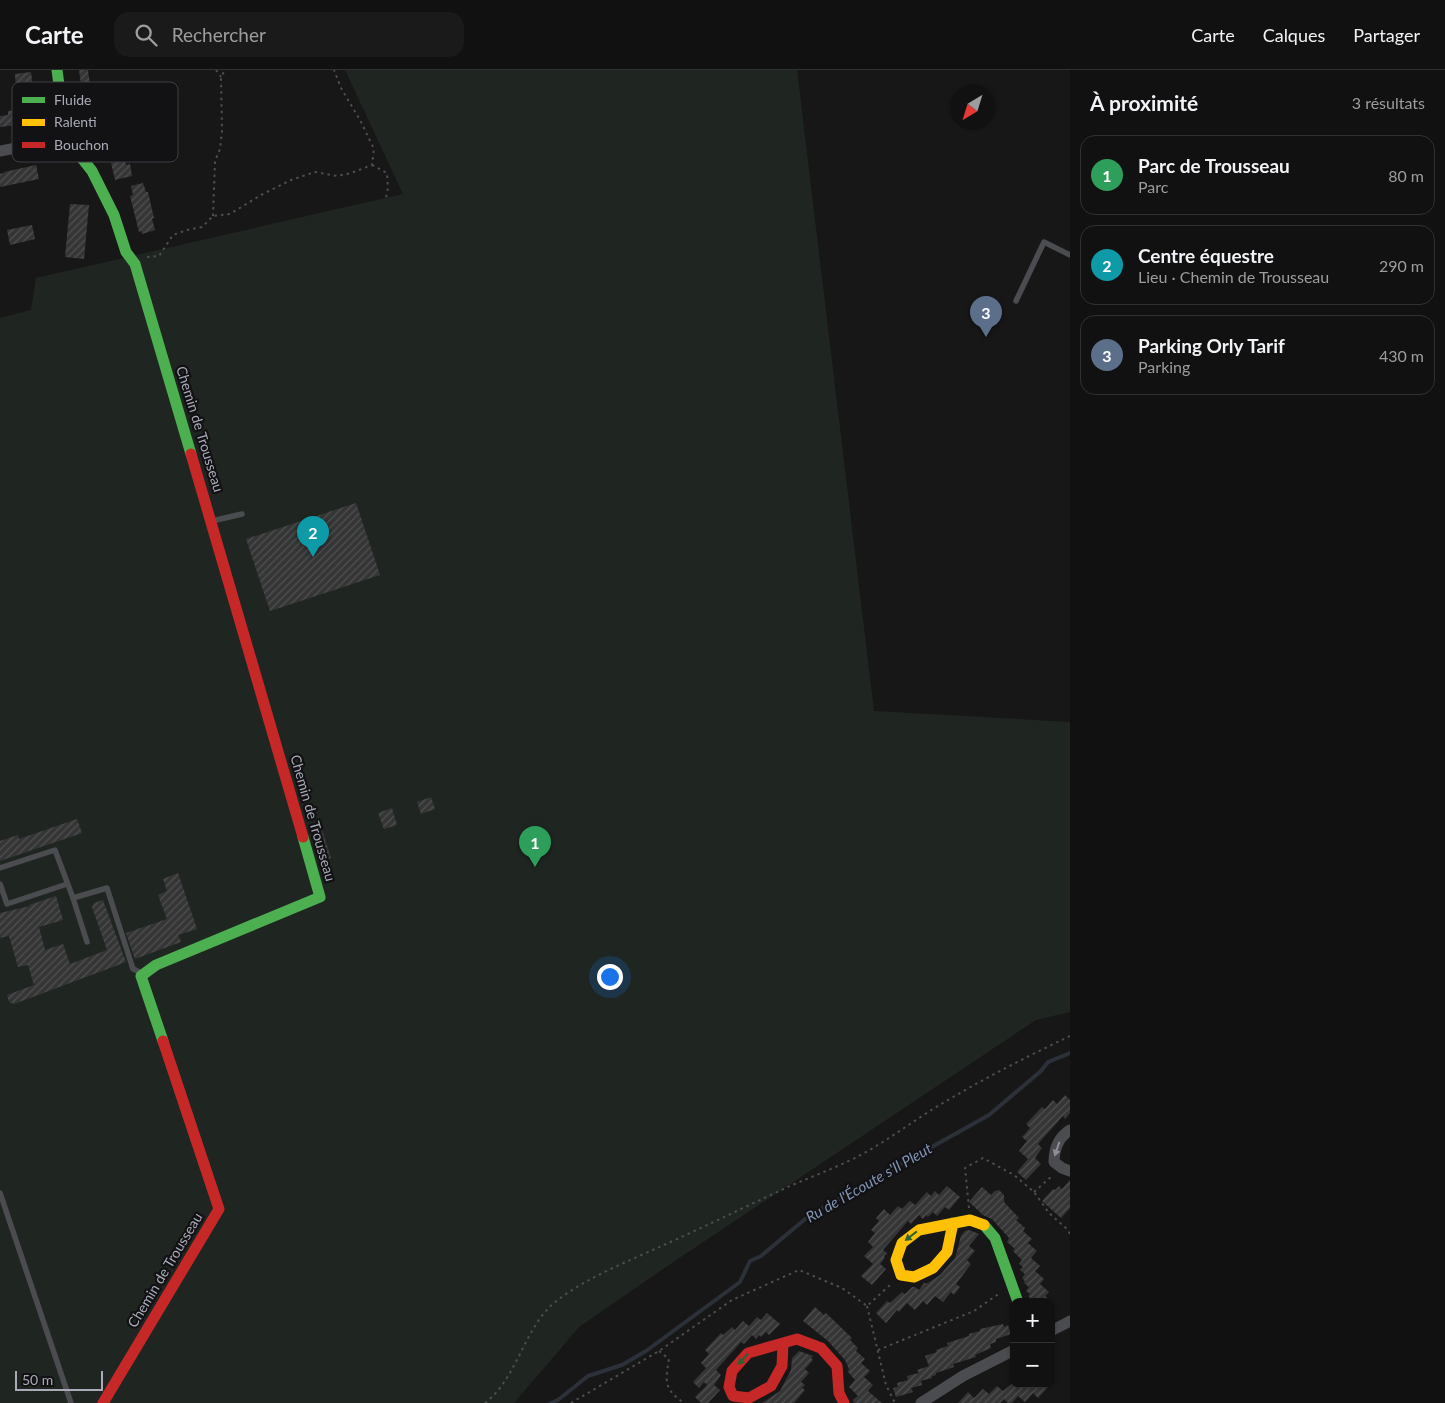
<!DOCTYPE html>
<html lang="fr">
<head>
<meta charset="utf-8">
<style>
	body { margin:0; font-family:Lato,sans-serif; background:#1a1a1a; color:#f1f3f6 }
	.controls { position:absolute; right:15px; bottom:15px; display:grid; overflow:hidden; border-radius:10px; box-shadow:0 1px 4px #0004 }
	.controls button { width:45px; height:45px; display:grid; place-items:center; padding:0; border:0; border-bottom:1px solid #303131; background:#111; color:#f1f3f6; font:25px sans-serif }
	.compass { position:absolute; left:950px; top:15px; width:45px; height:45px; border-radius:50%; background:#111; box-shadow:0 1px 4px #0004; rotate:218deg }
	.scale { position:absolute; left:15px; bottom:12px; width:88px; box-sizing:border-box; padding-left:5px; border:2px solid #a9abb8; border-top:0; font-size:14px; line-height:18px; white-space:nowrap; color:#a9abb8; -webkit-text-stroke:4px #121113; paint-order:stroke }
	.you { position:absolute; left:609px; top:906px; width:18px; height:18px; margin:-12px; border:4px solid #fff; border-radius:50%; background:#1a73e8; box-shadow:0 0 0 8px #1a73e833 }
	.badge { display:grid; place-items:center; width:32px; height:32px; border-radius:50%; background:#767780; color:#fff; font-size:16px; font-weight:700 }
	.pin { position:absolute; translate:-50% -41px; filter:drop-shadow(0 1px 2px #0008) }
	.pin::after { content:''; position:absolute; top:26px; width:18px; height:15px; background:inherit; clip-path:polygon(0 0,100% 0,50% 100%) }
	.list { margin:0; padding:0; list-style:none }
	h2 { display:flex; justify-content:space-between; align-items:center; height:65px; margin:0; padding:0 20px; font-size:21px }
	h2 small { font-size:16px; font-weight:400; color:#9c9d9f }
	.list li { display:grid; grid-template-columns:32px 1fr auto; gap:15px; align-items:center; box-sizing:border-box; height:80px; margin:0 10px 10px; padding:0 10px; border:1px solid #303131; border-radius:15px }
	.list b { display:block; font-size:19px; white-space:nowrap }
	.list p { margin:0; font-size:16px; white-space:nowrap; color:#9c9d9f }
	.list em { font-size:16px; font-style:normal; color:#9c9d9f }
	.icon { flex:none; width:28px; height:28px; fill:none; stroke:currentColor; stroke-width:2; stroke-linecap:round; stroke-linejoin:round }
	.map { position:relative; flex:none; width:1070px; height:1333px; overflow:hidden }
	header { display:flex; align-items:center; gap:30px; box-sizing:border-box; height:70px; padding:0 25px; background:#111; border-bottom:1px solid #303131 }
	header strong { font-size:24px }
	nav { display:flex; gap:28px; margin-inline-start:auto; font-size:18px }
	.search { width:350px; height:45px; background:#1a1a1a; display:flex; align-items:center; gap:12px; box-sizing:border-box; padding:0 18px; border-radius:15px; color:#9c9d9f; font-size:19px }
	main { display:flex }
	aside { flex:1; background:#111 }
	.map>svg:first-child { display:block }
	.park { fill:#1f2621 }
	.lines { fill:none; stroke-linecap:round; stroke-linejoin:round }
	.stream { stroke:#2b3039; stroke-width:4 }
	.building { fill:url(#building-hatch) }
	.path { stroke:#4d4d52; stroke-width:2; stroke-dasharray:2.5 4; stroke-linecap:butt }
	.lane { stroke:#4b4c50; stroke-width:5.5 }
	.street { stroke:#4b4c50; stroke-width:11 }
	.fast { stroke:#4caf50; stroke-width:11 }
	.slow { stroke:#ffc107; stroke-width:11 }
	.jam { stroke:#c62828; stroke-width:11 }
	.oneway { fill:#8d8e99 }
	.oneway2 { fill:#2f6032 }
	.labels { text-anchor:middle; stroke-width:4.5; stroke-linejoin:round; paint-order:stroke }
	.street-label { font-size:14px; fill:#a9abb8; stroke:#121113 }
	.water-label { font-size:15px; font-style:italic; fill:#8094b3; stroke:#121113 }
	.key { fill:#121113; stroke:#3f3f45; stroke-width:1 }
	.key-label { font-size:14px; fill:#a9abb8 }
</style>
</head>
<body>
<header>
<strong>Carte</strong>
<div class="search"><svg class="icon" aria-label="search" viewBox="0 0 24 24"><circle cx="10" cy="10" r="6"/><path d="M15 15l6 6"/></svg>Rechercher</div>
<nav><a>Carte</a><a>Calques</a><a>Partager</a></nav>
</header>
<main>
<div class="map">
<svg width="1070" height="1333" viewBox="0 0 1070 1333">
	<defs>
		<pattern id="building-hatch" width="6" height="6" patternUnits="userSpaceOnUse" patternTransform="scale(1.25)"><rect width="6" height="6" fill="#353536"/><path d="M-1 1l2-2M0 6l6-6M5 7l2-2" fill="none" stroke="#4f5051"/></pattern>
	</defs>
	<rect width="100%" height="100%" fill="#171717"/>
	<!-- park -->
	<polygon class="park" points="345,0 797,0 874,641 1070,652 1070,942 1036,950 663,1199 579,1257 514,1333 0,1333 0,248 31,240 36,208 403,124"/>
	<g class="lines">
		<!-- stream -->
		<polyline class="stream" points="551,1333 558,1330 588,1306 622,1295 646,1281 740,1212 750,1191 761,1186 810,1145 989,1045 1041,1001 1048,992 1070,983"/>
	</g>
	<!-- building -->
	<g class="building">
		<polygon points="79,0 88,0 92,30 77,32 75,14 81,14"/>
		<polygon points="31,2 33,17 16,19 15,4"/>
		<polygon points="42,37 42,52 0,57 0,46 8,45 8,41"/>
		<polygon points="125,90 126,95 130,94 132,106 115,110 111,93"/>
		<polygon points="36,95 39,109 0,117 0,104 4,103 4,102"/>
		<polygon points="143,113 146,122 148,122 154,148 152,149 155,160 142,164 141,161 139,162 130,126 133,125 131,116"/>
		<polygon points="70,134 89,135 84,189 65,187"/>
		<polygon points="32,155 35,169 10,175 7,160"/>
		<polygon points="356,433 380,505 270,541 246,469"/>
		<polygon points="431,727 435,739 421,744 417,732"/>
		<polygon points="392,738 397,755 384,759 378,743"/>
		<polygon points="77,749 82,763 0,791 0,771 18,765 19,769"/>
		<polygon points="321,757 331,788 323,791 313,760"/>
		<polygon points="178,803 197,859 178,865 181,872 135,889 126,863 167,849 158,825 167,821 163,809"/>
		<polygon points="56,826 63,850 39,857 45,880 63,874 70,894 107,880 92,837 94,833 103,830 126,892 14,934 9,932 7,925 34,915 28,895 18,897 9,866 0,868 0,843 30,836 29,835"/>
		<polygon points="1065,1025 1070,1030 1070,1043 1065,1049 1063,1046 1038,1074 1042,1078 1035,1088 1041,1094 1026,1110 1017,1102 1028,1089 1019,1081 1027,1071 1022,1067 1030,1058 1026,1054 1042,1037 1045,1039 1053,1030 1057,1034"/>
		<polygon points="1070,1110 1070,1138 1061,1148 1042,1131 1053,1119 1055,1120 1059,1116 1062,1119"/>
		<polygon points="947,1116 960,1127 949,1140 945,1137 937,1146 933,1142 928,1147 926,1145 923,1149 919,1145 911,1154 908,1151 883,1180 887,1183 884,1186 885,1188 880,1194 886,1199 872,1215 861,1206 873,1194 864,1186 873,1177 868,1172 875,1163 871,1160 879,1151 876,1148 884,1139 890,1145 898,1136 902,1139 910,1131 915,1135 927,1122 931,1126 935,1121 939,1125"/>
		<polygon points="982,1117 991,1125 995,1121 999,1120 1004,1125 1004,1132 1019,1148 1016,1150 1025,1158 1023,1161 1032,1169 1028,1173 1037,1181 1031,1188 1040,1196 1035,1201 1044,1209 1040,1214 1049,1222 1045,1226 1052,1232 1034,1232 1028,1226 1030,1224 1026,1221 1029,1217 1024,1213 1025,1211 1022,1208 1025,1204 1020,1200 1023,1197 1019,1194 1022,1190 1013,1181 1015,1179 1007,1172 1009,1168 992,1149 983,1145 969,1132"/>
		<polygon points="969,1160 979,1164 969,1176 975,1181 967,1190 971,1194 956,1214 960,1217 954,1225 951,1222 943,1232 935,1226 927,1235 923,1231 915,1240 907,1233 899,1242 897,1240 886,1253 876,1243 887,1231 890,1233 902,1222 905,1224 912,1217 915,1217 919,1220 924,1213 928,1213 940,1205 955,1188 961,1166 965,1161"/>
		<polygon points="815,1237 824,1245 826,1243 852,1268 850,1270 858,1278 856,1281 865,1289 861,1293 870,1301 864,1307 873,1315 868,1321 882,1333 854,1333 853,1330 858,1326 849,1317 855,1310 848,1302 849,1299 845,1290 828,1271 803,1251"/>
		<polygon points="767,1243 780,1254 769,1265 766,1262 761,1267 759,1265 756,1269 752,1265 744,1274 741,1272 716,1300 721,1305 714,1315 720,1320 708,1333 701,1333 695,1327 707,1315 704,1312 699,1318 693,1312 706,1298 701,1293 709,1284 705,1280 721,1263 723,1265 732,1257 735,1260 743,1251 749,1256 757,1247 761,1250"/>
		<polygon points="1003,1254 1004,1257 1008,1255 1011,1264 996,1269 996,1272 990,1274 991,1278 975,1285 976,1287 953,1294 954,1297 936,1303 936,1305 932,1306 932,1308 921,1311 922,1315 911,1318 913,1322 896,1327 893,1318 898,1317 897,1313 908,1310 907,1306 919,1303 917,1300 929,1296 925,1286 937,1282 936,1280 948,1276 947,1273 969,1266 969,1264 980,1261 980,1259"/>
		<polygon points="799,1281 813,1286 811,1288 813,1290 805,1299 809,1303 801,1312 805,1315 802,1318 805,1320 794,1333 762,1333 780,1321 791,1300 792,1288"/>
		<polygon points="1012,1314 1051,1314 1038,1328 1033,1323 1025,1332 1018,1326 1012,1333 1008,1333 1004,1329 1000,1333 958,1333 968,1322 974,1328 983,1319 989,1324 997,1316 1003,1321"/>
	</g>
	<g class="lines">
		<!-- path -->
		<g class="path">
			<polyline points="216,0 221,7"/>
			<polyline points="372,95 387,103 388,118 386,128"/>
			<polyline points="213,146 215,91 220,79 222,61 221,7 225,0"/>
			<polyline points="147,187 159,186 173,165 187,160 202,157 213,146 230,144 261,125 291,110 315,102 337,106 351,103 372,95 374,79 360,50 341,18 334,0"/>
			<polyline points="1034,1122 1052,1106"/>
			<polyline points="969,1138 965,1098 983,1088 1014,1105 1034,1122 1049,1143 1068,1160 1070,1164"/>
			<polyline points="867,1236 886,1315 895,1333"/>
			<polyline points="878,1280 974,1241 1000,1223"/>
			<path d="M659 1281 669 1289C665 1312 664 1319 684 1333"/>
			<path d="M485 1333C519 1307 524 1254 559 1229 590 1206 631 1190 666 1174 708 1155 749 1135 790 1116 811 1107 832 1099 853 1089 881 1075 906 1056 933 1039 977 1012 1024 988 1070 966"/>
			<polyline points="571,1333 659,1281 732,1230 799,1200 842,1218 867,1236 890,1215"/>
		</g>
		<!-- lane -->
		<g class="lane">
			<polyline points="1016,231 1044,172 1070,185"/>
			<polyline points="212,451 242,444"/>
			<polyline points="0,798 55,780 73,828"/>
			<polyline points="0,814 7,834 67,814"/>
			<polyline points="87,872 73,828 107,818 133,899 142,903"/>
			<polyline points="0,1123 71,1333"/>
		</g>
		<!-- street -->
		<g class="street">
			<polyline points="0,81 66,68"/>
			<path d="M1070 1060C1059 1067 1054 1079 1054 1092L1062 1098 1070 1101"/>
			<polyline points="1051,1261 1070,1251"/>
			<polyline points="921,1333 963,1306 1014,1280"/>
		</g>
		<!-- fast -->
		<g class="fast">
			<polyline points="57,0 66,68 92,101 114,145 126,182 135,194 191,384"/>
			<polyline points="163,971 141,906 156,895 320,827 303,767"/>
			<polyline points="984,1155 995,1168 1018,1232"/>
		</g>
		<!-- slow -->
		<polyline class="slow" points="953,1153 947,1182 933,1198 914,1207 901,1205 896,1190 902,1173 919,1160 970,1150 984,1155"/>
		<!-- jam -->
		<g class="jam">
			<polyline points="191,384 303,767"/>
			<polyline points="783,1274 782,1296 771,1316 749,1328 733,1326 729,1317 732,1301 748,1283 797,1269 821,1278 837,1296 839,1323 844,1333"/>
			<polyline points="103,1333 219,1139 163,971"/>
		</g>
	</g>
	<!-- one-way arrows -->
	<defs><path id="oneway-solid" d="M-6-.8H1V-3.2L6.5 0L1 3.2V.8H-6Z" transform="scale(1.25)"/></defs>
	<use class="oneway" href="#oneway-solid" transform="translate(1057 1079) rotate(109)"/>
	<g class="oneway2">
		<use href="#oneway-solid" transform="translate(911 1166) rotate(142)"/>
		<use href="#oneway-solid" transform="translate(743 1289) rotate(133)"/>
	</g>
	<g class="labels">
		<!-- street labels -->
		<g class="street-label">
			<text transform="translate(200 359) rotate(73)" y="5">Chemin de Trousseau</text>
			<text transform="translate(313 748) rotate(74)" y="5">Chemin de Trousseau</text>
			<text transform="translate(165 1200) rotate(-59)" y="5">Chemin de Trousseau</text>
		</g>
		<!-- water labels -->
		<g class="water-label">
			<text transform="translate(869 1113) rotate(-30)" y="5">Ru de l'Écoute s'Il Pleut</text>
		</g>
	</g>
	<!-- legend -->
	<rect x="12" y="12" width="166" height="80" rx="8" class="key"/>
	<rect x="22" y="27" width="23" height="6" fill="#4caf50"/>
	<rect x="22" y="49" width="23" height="7" fill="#ffc107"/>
	<rect x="22" y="72" width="23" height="6" fill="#c62828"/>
	<g class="key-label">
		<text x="54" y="35">Fluide</text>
		<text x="54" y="57">Ralenti</text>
		<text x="54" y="80">Bouchon</text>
	</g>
</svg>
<div class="controls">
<button>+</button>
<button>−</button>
</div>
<svg class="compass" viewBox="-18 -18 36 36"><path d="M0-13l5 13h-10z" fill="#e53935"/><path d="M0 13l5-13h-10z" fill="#9c9d9f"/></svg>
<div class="scale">50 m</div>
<div class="you"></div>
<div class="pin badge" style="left:535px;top:797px;background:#2e9e5b">1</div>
<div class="pin badge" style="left:313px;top:487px;background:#0f9aa8">2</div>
<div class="pin badge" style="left:986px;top:267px;background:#5c6f8a">3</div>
</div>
<aside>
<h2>À proximité<small>3 résultats</small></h2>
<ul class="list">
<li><span class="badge" style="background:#2e9e5b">1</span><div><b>Parc de Trousseau</b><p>Parc</p></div><em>80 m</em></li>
<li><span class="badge" style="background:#0f9aa8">2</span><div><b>Centre équestre</b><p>Lieu · Chemin de Trousseau</p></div><em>290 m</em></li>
<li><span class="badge" style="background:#5c6f8a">3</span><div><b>Parking Orly Tarif</b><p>Parking</p></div><em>430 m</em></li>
</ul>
</aside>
</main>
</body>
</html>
